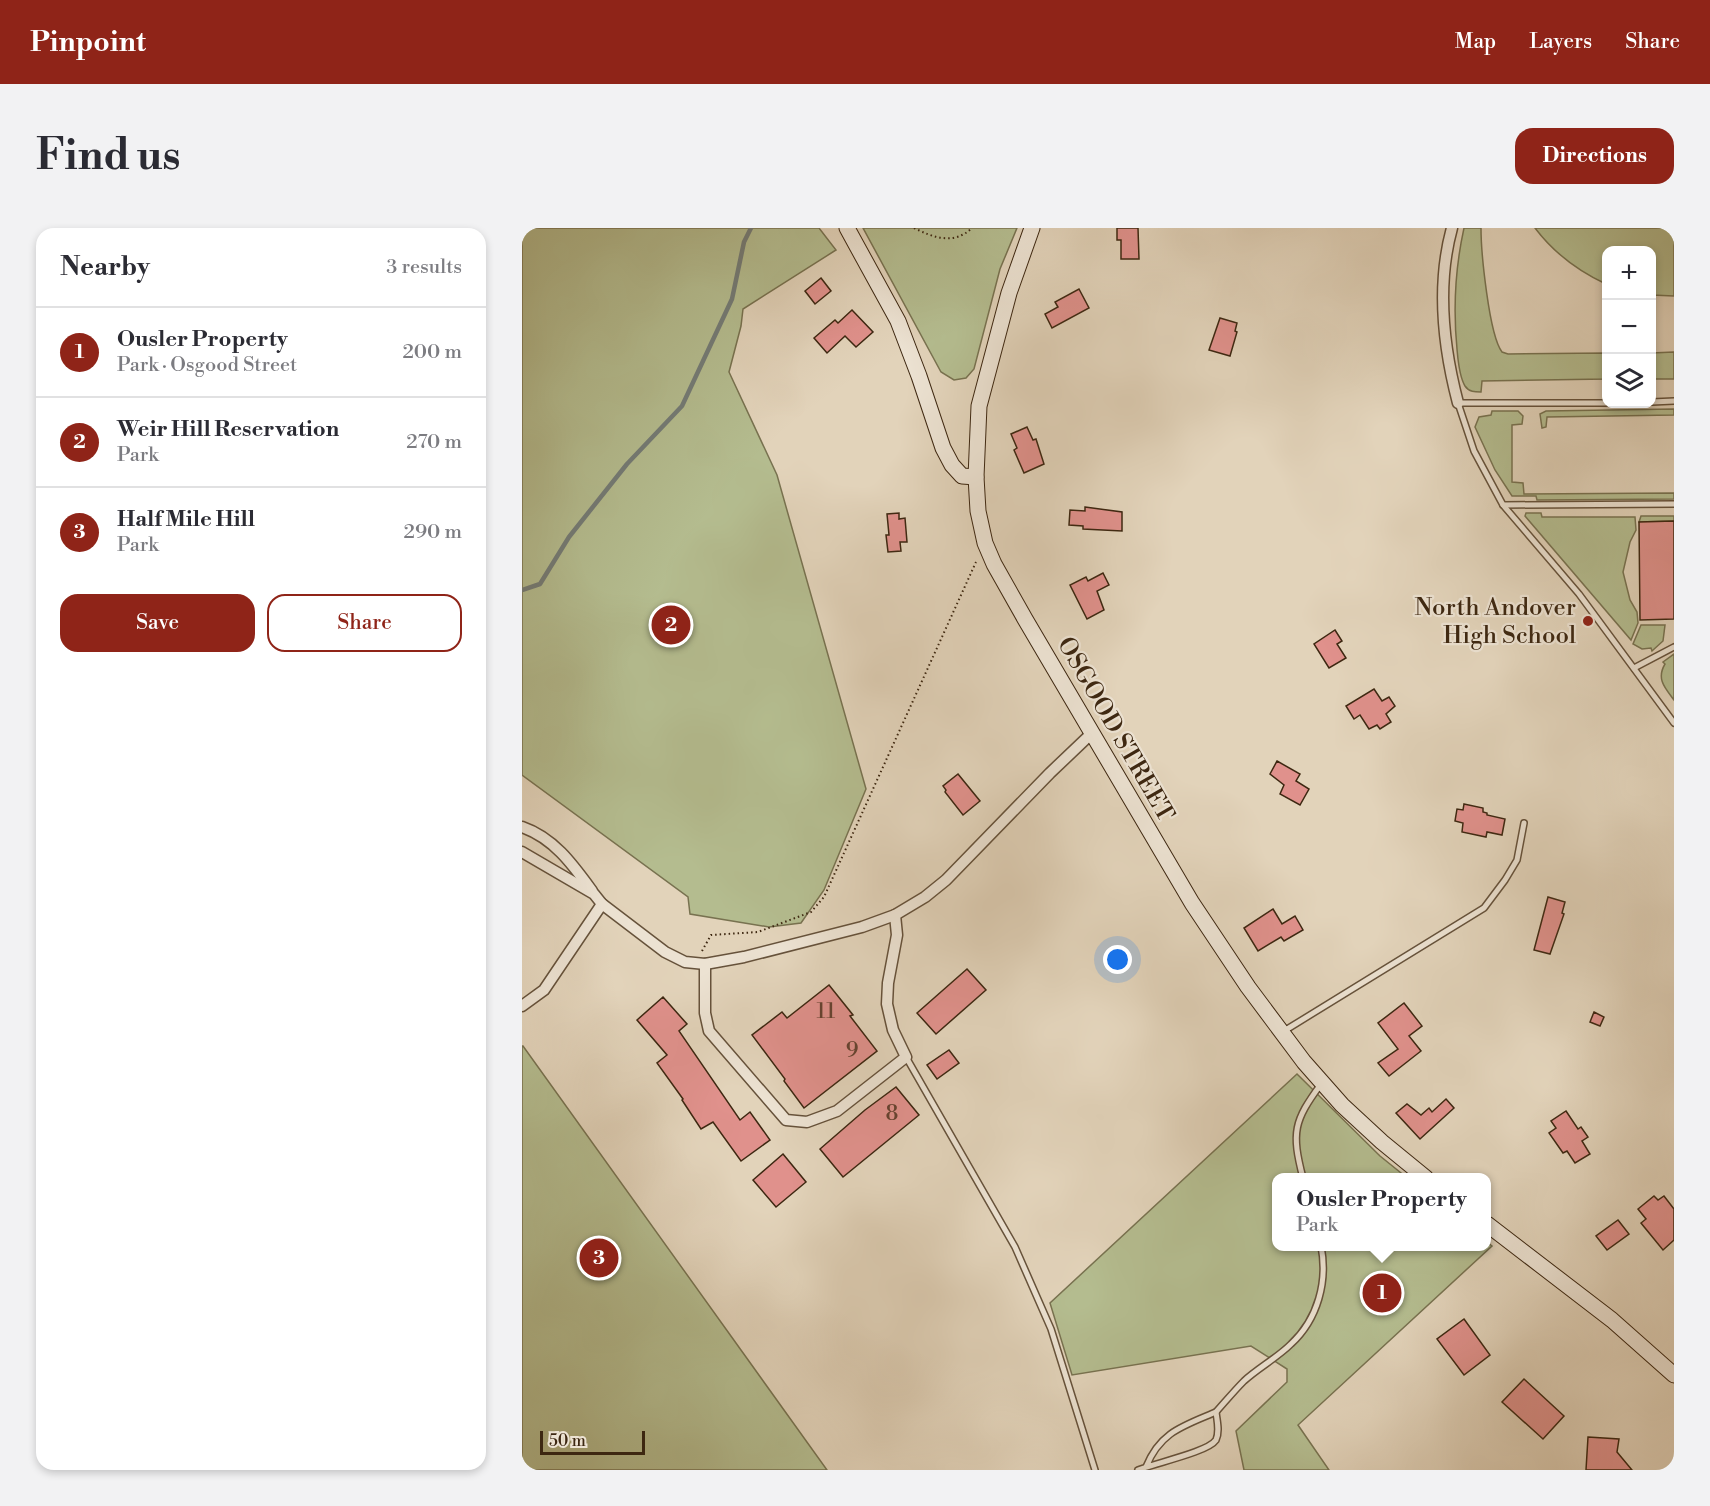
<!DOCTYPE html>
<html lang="en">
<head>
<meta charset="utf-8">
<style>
	body { margin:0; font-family:"Libre Bodoni",serif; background:#f2f2f3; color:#2b2b33 }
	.controls { position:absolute; right:18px; top:18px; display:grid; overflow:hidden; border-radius:12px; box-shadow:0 3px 9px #0003 }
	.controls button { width:54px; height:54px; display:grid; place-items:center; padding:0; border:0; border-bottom:2px solid #e1e1e2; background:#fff; color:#2b2b33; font:30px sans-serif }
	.scale { position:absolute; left:18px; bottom:15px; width:105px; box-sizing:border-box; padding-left:6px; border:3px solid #3d2711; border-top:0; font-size:16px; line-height:21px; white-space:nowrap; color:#3d2711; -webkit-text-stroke:4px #ece2d2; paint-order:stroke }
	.you { position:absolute; left:596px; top:732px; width:21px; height:21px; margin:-15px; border:4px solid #fff; border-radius:50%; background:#1a73e8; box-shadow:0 0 0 9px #1a73e833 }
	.badge { display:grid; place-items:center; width:39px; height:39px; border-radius:50%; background:#8f2418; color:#fff; font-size:20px; font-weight:700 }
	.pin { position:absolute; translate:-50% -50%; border:3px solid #fff; box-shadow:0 2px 6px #0006 }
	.popup { position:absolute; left:750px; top:945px; width:219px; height:78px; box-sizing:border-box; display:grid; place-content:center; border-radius:12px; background:#fff; filter:drop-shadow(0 2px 4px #0005); font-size:20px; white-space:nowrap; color:#7c7c81 }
	.popup b { font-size:22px; color:#2b2b33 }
	.popup::after { content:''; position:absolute; left:50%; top:100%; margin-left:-12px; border:12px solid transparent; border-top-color:#fff }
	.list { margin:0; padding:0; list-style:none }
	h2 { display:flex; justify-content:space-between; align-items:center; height:78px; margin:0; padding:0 24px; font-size:26px }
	h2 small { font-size:20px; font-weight:400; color:#7c7c81 }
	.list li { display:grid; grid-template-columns:39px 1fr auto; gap:18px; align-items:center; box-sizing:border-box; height:90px; padding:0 24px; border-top:2px solid #e1e1e2 }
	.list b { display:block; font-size:22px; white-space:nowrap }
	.list p { margin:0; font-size:20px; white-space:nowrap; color:#7c7c81 }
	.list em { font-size:20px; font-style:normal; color:#7c7c81 }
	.actions { display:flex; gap:12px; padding:18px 24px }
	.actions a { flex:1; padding:14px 0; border:2px solid #8f2418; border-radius:18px; text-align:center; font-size:21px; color:#8f2418 }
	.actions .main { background:#8f2418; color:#fff }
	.icon { flex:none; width:33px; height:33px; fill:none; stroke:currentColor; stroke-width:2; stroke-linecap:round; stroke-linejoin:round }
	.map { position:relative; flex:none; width:1152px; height:1242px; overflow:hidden; border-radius:18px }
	header { display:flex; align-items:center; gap:36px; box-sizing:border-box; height:84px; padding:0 30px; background:#8f2418; color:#fff }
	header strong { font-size:28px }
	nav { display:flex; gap:33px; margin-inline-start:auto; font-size:21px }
	.intro { display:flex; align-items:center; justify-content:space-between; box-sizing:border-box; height:144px; padding:0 36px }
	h1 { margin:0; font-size:42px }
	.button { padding:15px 27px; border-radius:18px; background:#8f2418; color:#fff; font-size:21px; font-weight:700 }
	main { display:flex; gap:36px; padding:0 36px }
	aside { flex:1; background:#fff; border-radius:18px; box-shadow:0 3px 9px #0003 }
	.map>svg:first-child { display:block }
	.green { fill:#b4bc8f; stroke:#787250; stroke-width:1.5 }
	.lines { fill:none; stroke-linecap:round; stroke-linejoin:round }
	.stream { stroke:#747c77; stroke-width:4.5 }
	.building { fill:#e0918c; stroke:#3d2711; stroke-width:1.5 }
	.lane-casing { stroke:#66523b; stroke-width:8 }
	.street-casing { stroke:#66523b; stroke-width:13 }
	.secondary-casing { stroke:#3d2711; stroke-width:17 }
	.path { stroke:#3d2711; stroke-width:2; stroke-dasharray:1.5 3; stroke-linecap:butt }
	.lane { stroke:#ece2d2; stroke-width:5 }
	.street { stroke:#ece2d2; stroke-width:10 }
	.secondary { stroke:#ece2d2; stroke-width:15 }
	.poi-dot { fill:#8f2418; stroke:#ece2d2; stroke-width:2 }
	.labels { text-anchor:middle; stroke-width:4.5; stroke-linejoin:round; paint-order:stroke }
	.number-label { font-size:21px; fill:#664230 }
	.poi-label { font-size:24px; fill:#3d2711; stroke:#ece2d2; text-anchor:end }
	.street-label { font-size:24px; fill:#3d2711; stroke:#ece2d2 }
</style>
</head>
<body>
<header>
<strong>Pinpoint</strong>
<nav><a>Map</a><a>Layers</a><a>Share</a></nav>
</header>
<div class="intro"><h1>Find us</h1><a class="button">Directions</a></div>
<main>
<aside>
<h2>Nearby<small>3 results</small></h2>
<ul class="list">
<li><span class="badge">1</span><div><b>Ousler Property</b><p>Park · Osgood Street</p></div><em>200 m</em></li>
<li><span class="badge">2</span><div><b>Weir Hill Reservation</b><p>Park</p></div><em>270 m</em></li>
<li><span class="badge">3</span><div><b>Half Mile Hill</b><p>Park</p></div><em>290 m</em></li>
</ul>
<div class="actions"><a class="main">Save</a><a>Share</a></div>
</aside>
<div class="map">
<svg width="1152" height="1242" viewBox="0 0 1152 1242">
	<rect width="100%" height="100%" fill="#e2d3ba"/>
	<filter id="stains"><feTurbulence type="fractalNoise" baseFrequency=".00333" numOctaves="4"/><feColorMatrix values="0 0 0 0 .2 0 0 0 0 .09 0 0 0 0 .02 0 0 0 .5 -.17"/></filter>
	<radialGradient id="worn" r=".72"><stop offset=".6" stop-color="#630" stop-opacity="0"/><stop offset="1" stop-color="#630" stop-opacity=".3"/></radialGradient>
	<!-- green -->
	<g class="green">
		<polygon points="0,0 297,0 314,22 221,81 219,98 207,144 255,247 344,561 302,662 279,695 247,699 168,686 166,669 0,547"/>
		<polygon points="341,0 495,0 478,41 452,141 444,150 432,152 419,144"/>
		<path d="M942 0H959C959 24 967 107 980 124L986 126 1084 125V151L960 153 959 164C953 164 947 164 943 158 937 148 936 132 935 121 931 80 933 41 942 0Z"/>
		<path d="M1013 0H1152V68L1130 67V22H1084V56C1056 43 1032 25 1013 0Z"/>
		<polygon points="1152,124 1152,151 1130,151 1130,125"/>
		<polygon points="1152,181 1152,187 1025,189 1024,199 1020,200 1018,186 1024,183"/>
		<polygon points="970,183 996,183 1001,188 1000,196 990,197 990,254 1001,255 1002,266 1152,265 1152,271 1015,272 1014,268 990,268 973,242 953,199 957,189 969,187"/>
		<polygon points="1004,285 1019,285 1020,289 1113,289 1114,302 1108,314 1101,344 1108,372 1115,384 1116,395 1109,412 1003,288"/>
		<polygon points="1119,288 1152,288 1152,293 1117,294"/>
		<polygon points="1119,397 1143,397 1141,413 1130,423 1129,420 1120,421 1111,416"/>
		<path d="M1152 426V472C1143 460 1134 451 1143 436L1141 434Z"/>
		<polygon points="0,818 1,818 305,1242 0,1242"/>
		<polygon points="775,846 858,928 884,949 755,950 755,1018 965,1018 965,1014 970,1018 776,1197 807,1242 722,1242 714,1203 765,1154 765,1141 729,1118 550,1147 528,1075"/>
	</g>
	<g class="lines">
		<!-- stream -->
		<polyline class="stream" points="0,362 18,356 47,309 105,236 160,178 210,71 222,14 229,0"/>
	</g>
	<!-- building -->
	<g class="building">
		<polygon points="595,0 616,0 617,31 599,31 599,12 595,12"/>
		<polygon points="299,50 309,63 293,76 283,63"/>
		<polygon points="557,61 567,80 530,100 523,86 536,79 533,74"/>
		<polygon points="330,82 351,104 334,119 323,108 305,125 292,110 313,92 316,95"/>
		<polygon points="698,90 715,95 713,103 715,104 708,128 687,122"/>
		<polygon points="505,199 511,212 514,211 522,236 502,245 492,222 495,220 489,206"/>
		<polygon points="563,279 600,284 600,303 561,301 561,298 547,297 548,282 563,283"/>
		<polygon points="377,285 377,291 383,290 385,314 378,314 379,323 366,324 364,307 367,307 365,286"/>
		<polygon points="1152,293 1152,391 1118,392 1117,294"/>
		<polygon points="581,345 587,357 575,363 582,382 565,391 548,357 564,349 566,353"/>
		<polygon points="813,402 820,413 815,416 824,430 807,440 792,416"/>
		<polygon points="852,461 860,473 867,469 873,478 864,486 869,494 858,501 855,497 847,501 838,487 832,491 824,478"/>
		<polygon points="755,533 778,546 774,553 787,561 778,577 758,566 762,557 748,546"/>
		<polygon points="436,546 458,573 441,587 423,564 424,562 421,558"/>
		<polygon points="942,576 961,580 961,584 965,585 965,587 983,591 980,607 965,604 964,609 940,604 941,595 933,593 935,581 941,582"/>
		<polygon points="1026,669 1043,674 1040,685 1042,686 1028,726 1012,722"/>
		<polygon points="751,681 760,696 773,688 781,702 762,713 759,709 736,723 722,700"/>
		<polygon points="445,741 464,762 414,806 395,785"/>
		<polygon points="307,757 331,787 328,788 355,823 282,880 262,853 263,851 230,807 260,784 265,790"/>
		<polygon points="141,769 165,796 157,803 218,892 228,884 248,912 219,933 191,894 179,901 160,872 161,871 135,835 145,827 115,792"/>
		<polygon points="882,775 900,798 887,808 899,823 867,848 856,835 876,821 856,795"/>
		<polygon points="1072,784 1082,789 1078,798 1068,794"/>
		<polygon points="427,822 437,835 415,851 405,837"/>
		<polygon points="374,859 397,887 321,949 298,921 343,882"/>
		<polygon points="924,871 932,880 898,911 874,885 885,876 899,887 907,880 910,884"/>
		<polygon points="1044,883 1056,901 1059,899 1066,909 1060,913 1068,926 1053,935 1045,923 1041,925 1027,905 1034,900 1029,893"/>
		<polygon points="261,926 284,954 254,979 231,952"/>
		<polygon points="1132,968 1136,972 1142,968 1152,981 1152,1012 1141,1022 1119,995 1124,991 1116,981"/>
		<polygon points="1096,992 1107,1006 1085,1022 1074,1008"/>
		<polygon points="942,1091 968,1127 942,1147 915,1111"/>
		<polygon points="1002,1151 1042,1188 1021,1211 980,1174"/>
		<polygon points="1066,1209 1097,1211 1095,1224 1110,1242 1064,1242"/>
	</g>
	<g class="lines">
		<!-- lane casing -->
		<g class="lane-casing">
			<g id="lane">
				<polyline points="1130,174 1152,173"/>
				<polyline points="1084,175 936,175 952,223 981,277 1057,366 1152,495"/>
				<polyline points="981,277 1152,276"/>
				<polyline points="1112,440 1152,419"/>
				<polyline points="762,803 962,680 983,652 995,632 1002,595"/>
				<polyline points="384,829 493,1019 529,1101 573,1242"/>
				<path d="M781 950C769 904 772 893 799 856"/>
				<path d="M694 1184C703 1174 712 1163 722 1153 736 1140 755 1130 769 1116 796 1091 806 1053 799 1018"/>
				<path d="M616 1242C633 1235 686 1224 694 1212 698 1203 695 1193 694 1184 661 1198 638 1204 624 1239"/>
			</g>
		</g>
		<!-- street casing -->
		<g class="street-casing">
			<g id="street">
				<path d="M930 0C914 58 921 118 936 175"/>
				<path d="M0 599C32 610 51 637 70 663"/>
				<polyline points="0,624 72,666 80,676 143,724 163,734 183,736 222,729 340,699 373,687 403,669 424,652 528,545 570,505"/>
				<polyline points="183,736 183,785 187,803 264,892 285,894 315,883 384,829 371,802 365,776 366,755 375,707 373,687"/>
				<polyline points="0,778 22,762 80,676"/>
			</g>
		</g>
		<!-- secondary casing -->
		<g class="secondary-casing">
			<g id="secondary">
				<polyline points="325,0 376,93 397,148 421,220 430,237 440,248 454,249"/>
				<polyline points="510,0 487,65 457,178 454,249 456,283 463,315 472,336 503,391 670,675 726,759 782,834 820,877 860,914 904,950"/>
				<polyline points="965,996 1090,1092 1152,1147"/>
			</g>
		</g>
		<!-- path -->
		<g class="path">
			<path d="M392 0C412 10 432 17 450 0"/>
			<polyline points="180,723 189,707 236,704 289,684 302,669 454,334"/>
		</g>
		<!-- lane -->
		<use href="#lane" class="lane"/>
		<!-- street -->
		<use href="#street" class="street"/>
		<!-- secondary -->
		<use href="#secondary" class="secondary"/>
	</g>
	<!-- markers -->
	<circle class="poi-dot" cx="1066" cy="393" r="6"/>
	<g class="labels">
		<!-- number labels -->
		<g class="number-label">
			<text x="304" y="790">11</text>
			<text x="330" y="829">9</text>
			<text x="370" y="892">8</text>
		</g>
		<!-- poi labels -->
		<g class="poi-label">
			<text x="1054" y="387">North Andover<tspan x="1054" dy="28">High School</tspan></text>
		</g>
		<!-- street labels -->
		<g class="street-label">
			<text transform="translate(594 501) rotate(60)" y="8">OSGOOD STREET</text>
		</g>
	</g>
	<rect width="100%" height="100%" filter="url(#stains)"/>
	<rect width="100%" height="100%" fill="url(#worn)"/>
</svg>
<div class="controls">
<button>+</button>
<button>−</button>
<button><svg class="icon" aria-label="layers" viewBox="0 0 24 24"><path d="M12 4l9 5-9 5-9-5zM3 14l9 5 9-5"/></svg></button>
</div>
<div class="scale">50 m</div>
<div class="you"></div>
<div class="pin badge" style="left:860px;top:1065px">1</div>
<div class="popup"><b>Ousler Property</b>Park</div>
<div class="pin badge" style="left:149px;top:397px">2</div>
<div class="pin badge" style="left:77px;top:1030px">3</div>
</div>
</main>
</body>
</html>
